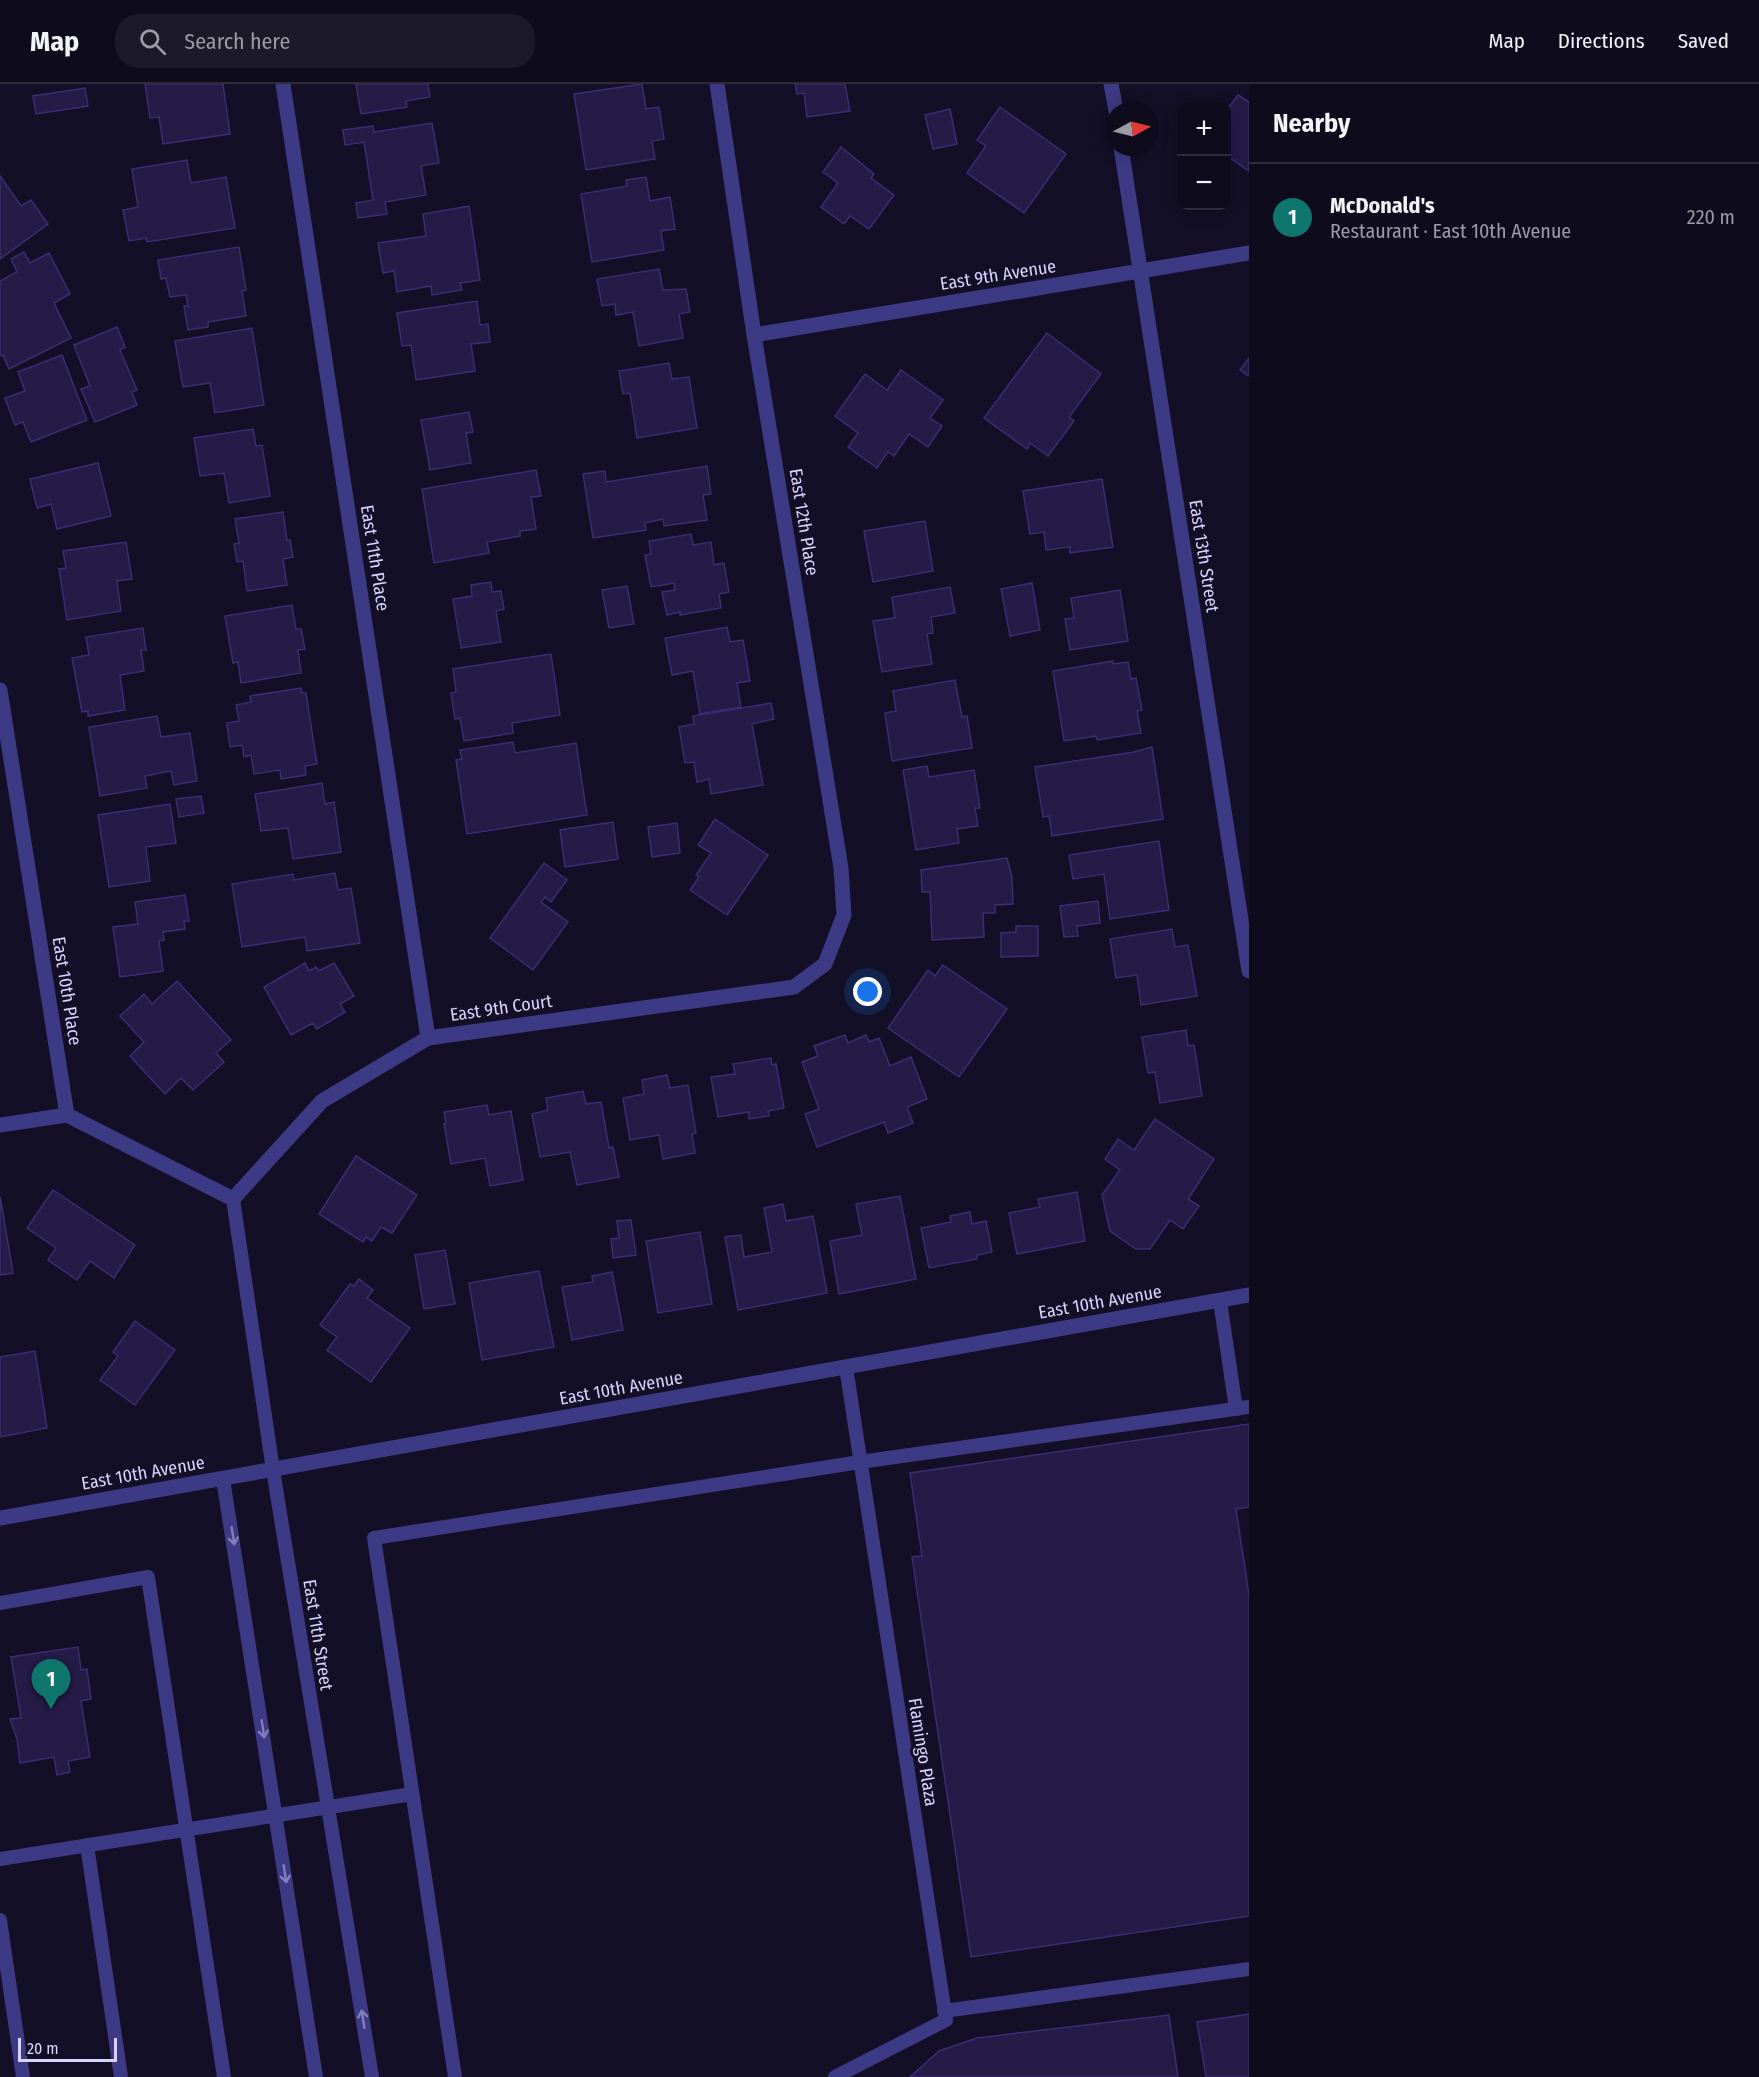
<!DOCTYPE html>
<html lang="en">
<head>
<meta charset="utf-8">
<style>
	body { margin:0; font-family:"Fira Sans Condensed",sans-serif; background:#1c1929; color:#f1f3f6 }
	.controls { position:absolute; right:18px; top:18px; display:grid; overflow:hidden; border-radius:12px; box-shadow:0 3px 15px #0003 }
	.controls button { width:54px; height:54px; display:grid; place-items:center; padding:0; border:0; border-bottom:2px solid #2e2b3b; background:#0e0b1c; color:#f1f3f6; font:30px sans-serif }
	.compass { position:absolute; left:1105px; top:18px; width:54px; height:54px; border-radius:50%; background:#0e0b1c; box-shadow:0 3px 15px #0003; rotate:83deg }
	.scale { position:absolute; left:18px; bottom:15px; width:99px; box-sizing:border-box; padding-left:6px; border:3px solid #d9d4ff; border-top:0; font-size:16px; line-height:21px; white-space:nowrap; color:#d9d4ff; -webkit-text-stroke:4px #130f26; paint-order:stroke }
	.you { position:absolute; left:868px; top:908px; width:21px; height:21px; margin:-15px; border:4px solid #fff; border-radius:50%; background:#1a73e8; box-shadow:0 0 0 9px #1a73e833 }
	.badge { display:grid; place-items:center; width:39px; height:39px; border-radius:50%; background:#0f766e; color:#fff; font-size:20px; font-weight:700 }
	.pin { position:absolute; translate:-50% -50px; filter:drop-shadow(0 2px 3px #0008) }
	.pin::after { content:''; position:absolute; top:32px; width:21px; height:18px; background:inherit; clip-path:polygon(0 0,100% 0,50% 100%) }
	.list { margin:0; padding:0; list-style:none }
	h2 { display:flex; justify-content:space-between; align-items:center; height:78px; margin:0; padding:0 24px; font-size:26px }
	h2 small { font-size:20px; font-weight:400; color:#9b9ba3 }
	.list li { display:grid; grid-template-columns:39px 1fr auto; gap:18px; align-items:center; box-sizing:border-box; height:108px; padding:0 24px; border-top:2px solid #2e2b3b }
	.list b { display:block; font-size:22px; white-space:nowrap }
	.list p { margin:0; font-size:20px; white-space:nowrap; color:#9b9ba3 }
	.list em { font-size:20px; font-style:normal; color:#9b9ba3 }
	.icon { flex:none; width:33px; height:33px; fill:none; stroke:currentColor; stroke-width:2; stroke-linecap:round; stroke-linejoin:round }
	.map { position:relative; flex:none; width:1249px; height:1993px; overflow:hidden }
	header { display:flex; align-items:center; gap:36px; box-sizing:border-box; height:84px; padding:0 30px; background:#0e0b1c; border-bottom:2px solid #2e2b3b }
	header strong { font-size:28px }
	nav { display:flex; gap:33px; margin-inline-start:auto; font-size:21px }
	.search { width:420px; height:54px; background:#1c1929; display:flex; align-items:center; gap:15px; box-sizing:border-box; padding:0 21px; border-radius:24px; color:#9b9ba3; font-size:22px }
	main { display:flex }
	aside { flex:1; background:#0e0b1c }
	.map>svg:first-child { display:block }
	.building { fill:#241b47; stroke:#3b2d73; stroke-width:1.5 }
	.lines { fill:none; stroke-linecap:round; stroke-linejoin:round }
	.service { stroke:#3d3a85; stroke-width:14 }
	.minor { stroke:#3d3a85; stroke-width:15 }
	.tertiary { stroke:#3d3a85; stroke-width:15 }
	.oneway { stroke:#837fbc }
	.labels { text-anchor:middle; stroke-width:6; stroke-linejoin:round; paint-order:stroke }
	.street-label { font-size:18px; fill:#d9d4ff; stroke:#130f26 }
</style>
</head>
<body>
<header>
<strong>Map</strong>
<div class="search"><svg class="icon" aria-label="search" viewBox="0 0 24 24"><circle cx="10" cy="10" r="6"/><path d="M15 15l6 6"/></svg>Search here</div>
<nav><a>Map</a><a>Directions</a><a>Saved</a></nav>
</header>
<main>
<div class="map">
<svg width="1249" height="1993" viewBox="0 0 1249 1993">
	<rect width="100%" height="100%" fill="#130f26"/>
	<!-- building -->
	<g class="building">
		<polygon points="145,0 223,0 230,50 163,60 159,33 150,34"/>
		<polygon points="356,0 428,0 430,13 406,17 407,23 361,30"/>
		<polygon points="642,0 646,25 659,23 664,55 652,57 655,75 586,86 574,10"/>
		<polygon points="795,0 845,0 850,27 807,33 804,9 797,10"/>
		<polygon points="85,4 88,22 36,30 33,12"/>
		<polygon points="1238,11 1249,18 1249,87 1226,71 1226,27"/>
		<polygon points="1000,23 1066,70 1024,129 967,89 986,62 977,56"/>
		<polygon points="950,25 957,60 933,65 925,31"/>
		<polygon points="432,39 439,79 421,82 426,111 385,118 387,130 358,134 356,119 373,116 364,58 345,61 343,46 373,42 374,48"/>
		<polygon points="841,63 874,90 871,94 894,111 869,145 850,132 844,140 821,123 838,99 823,88"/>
		<polygon points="187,76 191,99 226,93 235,144 147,158 146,154 129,157 123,126 138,123 132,85"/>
		<polygon points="0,92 21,122 31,116 48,140 0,175"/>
		<polygon points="646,93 650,117 670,113 675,145 661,147 664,166 592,178 581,110 627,102 626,96"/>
		<polygon points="469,122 480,196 460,199 462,206 432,211 431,202 397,208 394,187 383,189 378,159 426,152 423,130"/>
		<polygon points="239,163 246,206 242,207 246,232 208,238 208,243 188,246 184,222 188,222 186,211 170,213 166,194 161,195 158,176"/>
		<polygon points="24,168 30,179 49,169 70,210 54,219 71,254 9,285 3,271 0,272 0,197 17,188 11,175"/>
		<polygon points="659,185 663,206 686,205 690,228 679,230 683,254 639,262 633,228 616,231 615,220 602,222 597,195"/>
		<polygon points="477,217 480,241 488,240 490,258 471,260 475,287 416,296 411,261 402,262 397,229"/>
		<polygon points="117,243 125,263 120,266 137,306 132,308 137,321 95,338 81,305 90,302 74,261"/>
		<polygon points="252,244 264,321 215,329 210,299 183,303 175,257"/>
		<polygon points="1047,249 1101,290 1069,333 1074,337 1048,372 1030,359 1027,365 984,334"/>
		<polygon points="62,271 87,336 31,358 23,338 15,341 5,314 25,307 18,288"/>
		<polygon points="1249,274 1249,292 1240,286"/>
		<polygon points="669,279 672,295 689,293 697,344 637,354 630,309 623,310 619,287"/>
		<polygon points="901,286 943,316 930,334 942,342 928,363 909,350 894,372 888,368 877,384 848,363 858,349 835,332 865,290 887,306"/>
		<polygon points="469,328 473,348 466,349 471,379 430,386 421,336"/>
		<polygon points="253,345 256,362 262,361 270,412 229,419 224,389 200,392 194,354"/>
		<polygon points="98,379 111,432 57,445 51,420 37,424 30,395"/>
		<polygon points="707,382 711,410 703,411 707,436 664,442 663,435 645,439 646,446 593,454 583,390 605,387 606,398"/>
		<polygon points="536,386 541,412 531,413 536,445 520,447 520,452 487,458 489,469 434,479 422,405"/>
		<polygon points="1102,395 1113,463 1070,469 1070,463 1046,466 1044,448 1030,450 1023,407"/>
		<polygon points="283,428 287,456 290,456 293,473 283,475 287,501 247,507 243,477 237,478 234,460 239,459 235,435"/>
		<polygon points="925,437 933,487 873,498 864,447"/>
		<polygon points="691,450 693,461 711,458 714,481 724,479 729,508 719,510 721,524 680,531 680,528 667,531 662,508 675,506 674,499 651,503 645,471 651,470 649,457"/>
		<polygon points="126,458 132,495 117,497 121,527 67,536 59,485 66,484 63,467"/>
		<polygon points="491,498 492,508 501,507 504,525 496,527 501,558 461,564 453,515 472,512 471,501"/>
		<polygon points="1032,499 1040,546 1010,552 1001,505"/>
		<polygon points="627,502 634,540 609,544 602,506"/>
		<polygon points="950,503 955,529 931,533 933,549 927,550 932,580 882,588 873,537 895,534 892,513"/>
		<polygon points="1120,506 1128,557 1070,566 1065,535 1074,534 1071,514"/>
		<polygon points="292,521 296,545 301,545 305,565 298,566 301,589 241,599 238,578 233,579 225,532"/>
		<polygon points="727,543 730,558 743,556 750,597 737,599 741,623 700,630 693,587 672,591 665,554"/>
		<polygon points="143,544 146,566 141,566 144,587 120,591 125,626 88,632 88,627 82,628 72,574 89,571 86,553"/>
		<polygon points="551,570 560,631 512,639 513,649 464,657 460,634 455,635 451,609 456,608 453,585"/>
		<polygon points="1113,577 1113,580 1128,578 1131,595 1136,594 1142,626 1137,627 1141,649 1097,656 1096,652 1064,657 1053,587"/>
		<polygon points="955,596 962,633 967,632 972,664 892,677 885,629 896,627 893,607"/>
		<polygon points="301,604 302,609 306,609 317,680 305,682 306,691 281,695 280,686 254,690 251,671 244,673 242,661 230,663 227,639 239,637 236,621 251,618 250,612"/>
		<polygon points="771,619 774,635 752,640 763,701 711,710 709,695 697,698 694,678 685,679 679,643 694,640 693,632"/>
		<polygon points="157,632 161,653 190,649 197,697 174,701 171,687 145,692 147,704 100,712 89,643"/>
		<polygon points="513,658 515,669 576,659 587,731 467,750 456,676 462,675 460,666"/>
		<polygon points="1152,663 1163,735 1052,752 1049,732 1043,733 1035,683 1134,668"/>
		<polygon points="927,682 929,693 974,686 980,724 975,724 978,742 957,745 959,759 916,766 903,686"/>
		<polygon points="322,699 325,720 334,718 341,768 293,775 288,744 261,747 255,710"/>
		<polygon points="201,712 204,729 179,733 176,715"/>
		<polygon points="170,720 176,759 146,763 150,797 109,803 98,731"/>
		<polygon points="715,735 768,771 727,831 690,806 699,793 696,791 711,769 698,761"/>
		<polygon points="613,738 618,775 565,783 560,746"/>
		<polygon points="677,739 680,769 652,773 648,743"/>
		<polygon points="1159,757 1169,826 1110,835 1104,790 1073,795 1069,771"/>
		<polygon points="1007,774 1012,793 1013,820 995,821 995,829 983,829 984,853 932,856 930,808 922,808 921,786"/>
		<polygon points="544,779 567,796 551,818 545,813 541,818 568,838 533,886 490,854"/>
		<polygon points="335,789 338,806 351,804 360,859 307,867 305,853 242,863 232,800 293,790 294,796"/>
		<polygon points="185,811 189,837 184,837 185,845 163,848 164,856 159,857 163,887 120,893 113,843 138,840 135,818"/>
		<polygon points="1098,817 1100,839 1077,842 1078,852 1064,853 1060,822"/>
		<polygon points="1016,842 1038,842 1038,872 1001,873 1001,849 1016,848"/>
		<polygon points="1172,845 1175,863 1188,861 1197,912 1141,921 1137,891 1116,894 1110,855"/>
		<polygon points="305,879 309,887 316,883 319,887 334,879 354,912 340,920 345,928 317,945 313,939 291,951 264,903"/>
		<polygon points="943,881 1007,925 959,993 888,944 928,886 935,892"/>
		<polygon points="177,897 231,956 216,969 224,978 193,1006 181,994 165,1010 130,972 144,958 120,932 144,910 152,920"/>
		<polygon points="1186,946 1188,962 1194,961 1202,1012 1160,1019 1155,988 1148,989 1142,953"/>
		<polygon points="845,951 848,959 866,951 869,958 879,954 890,982 911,973 927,1015 907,1023 913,1039 888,1049 884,1038 817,1063 805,1030 819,1025 802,978 818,972 814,962"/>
		<polygon points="771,974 772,981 776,980 784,1024 768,1027 769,1032 749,1035 749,1028 718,1033 711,993 735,990 733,980"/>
		<polygon points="667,991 670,1004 688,1001 696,1049 692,1050 695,1069 663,1075 659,1051 630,1056 623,1014 644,1010 642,996"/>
		<polygon points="583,1007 586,1020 601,1018 609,1064 613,1063 619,1093 577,1101 570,1068 540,1073 532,1030 548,1026 546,1014"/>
		<polygon points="487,1021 489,1031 511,1027 523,1096 490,1102 485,1074 451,1080 444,1040 446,1039 444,1028"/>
		<polygon points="1155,1035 1214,1075 1188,1115 1199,1122 1183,1145 1170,1136 1150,1165 1136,1165 1110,1147 1102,1111 1120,1086 1105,1075 1118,1055 1134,1066"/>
		<polygon points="356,1072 417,1111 392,1149 381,1143 372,1157 366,1153 363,1158 319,1130"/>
		<polygon points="53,1106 135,1161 114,1194 90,1177 77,1196 48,1176 56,1164 27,1144"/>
		<polygon points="1077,1108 1085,1157 1017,1170 1009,1129 1040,1123 1038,1115"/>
		<polygon points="0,1112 13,1189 0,1191"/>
		<polygon points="900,1112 916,1195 839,1210 830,1157 862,1151 856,1120"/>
		<polygon points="783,1120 786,1137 813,1132 827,1209 738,1226 725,1153 741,1151 744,1173 772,1168 764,1124"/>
		<polygon points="970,1128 972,1140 986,1137 992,1168 977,1171 977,1175 929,1184 921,1144 951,1138 950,1132"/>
		<polygon points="631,1136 636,1171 613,1174 611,1155 619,1154 617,1137"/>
		<polygon points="700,1148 712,1220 658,1229 646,1157"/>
		<polygon points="445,1166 455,1220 424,1225 415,1171"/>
		<polygon points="539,1187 554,1263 482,1276 469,1199"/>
		<polygon points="612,1188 623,1246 572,1256 562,1203 593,1198 592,1192"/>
		<polygon points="359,1195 373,1206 367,1214 410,1244 371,1298 327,1266 337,1253 320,1241 350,1200 354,1202"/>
		<polygon points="135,1237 175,1266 135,1321 100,1296 118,1272 113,1268"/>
		<polygon points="35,1267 47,1344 0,1353 0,1273"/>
		<polygon points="1249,1340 1249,1423 1236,1425 1249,1511 1249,1832 971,1873 912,1473 922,1472 910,1389"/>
		<polygon points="78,1563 81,1586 87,1585 91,1615 81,1617 90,1673 68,1677 70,1688 57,1691 54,1673 20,1679 17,1655 10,1635 21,1634 11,1573"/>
		<polygon points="1249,1930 1249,1993 1206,1993 1197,1938"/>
		<polygon points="1169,1931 1178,1993 910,1993 939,1967 977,1954"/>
	</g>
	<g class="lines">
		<!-- service -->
		<g class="service">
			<polyline points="233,1115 273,1386 372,1993"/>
			<polyline points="1220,1217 1236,1325"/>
			<polyline points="223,1395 316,1993"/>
			<polyline points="0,1519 148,1493 224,1993"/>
			<polyline points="87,1761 121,1993"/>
			<polyline points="0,1775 412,1710"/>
			<polyline points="0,1836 23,1993"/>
			<polyline points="944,1927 1249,1885"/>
			<polyline points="455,1993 374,1454 860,1378 1249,1323"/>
			<polyline points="835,1993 946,1936 846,1283"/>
		</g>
		<!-- minor -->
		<g class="minor">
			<polyline points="283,0 428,954"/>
			<polyline points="1111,0 1116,27"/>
			<polyline points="1121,63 1249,887"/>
			<polyline points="754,251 1249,169"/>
			<polyline points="0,606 67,1031 233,1115 322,1017 428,954 794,903 825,880 844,831 841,784 754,251 717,0"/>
			<polyline points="0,1041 67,1031"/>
		</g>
		<!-- tertiary -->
		<polyline class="tertiary" points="0,1434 1249,1211"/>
	</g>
	<!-- one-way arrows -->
	<defs><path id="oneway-shaft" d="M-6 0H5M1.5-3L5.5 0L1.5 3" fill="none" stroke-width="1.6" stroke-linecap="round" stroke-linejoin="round" transform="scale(1.5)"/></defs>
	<g class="oneway">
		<use href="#oneway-shaft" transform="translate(233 1452) rotate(81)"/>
		<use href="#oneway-shaft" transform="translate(263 1645) rotate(81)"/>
		<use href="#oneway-shaft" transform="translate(285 1790) rotate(81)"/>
		<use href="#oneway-shaft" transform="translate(363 1935) rotate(-99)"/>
	</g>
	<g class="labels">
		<!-- street labels -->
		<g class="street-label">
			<text transform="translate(998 191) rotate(-9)" y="6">East 9th Avenue</text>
			<text transform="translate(804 438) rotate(81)" y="6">East 12th Place</text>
			<text transform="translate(1204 472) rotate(81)" y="6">East 13th Street</text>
			<text transform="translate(375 474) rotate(81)" y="6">East 11th Place</text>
			<text transform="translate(67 907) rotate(81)" y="6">East 10th Place</text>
			<text transform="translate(501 924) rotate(-8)" y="6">East 9th Court</text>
			<text transform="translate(1100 1218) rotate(-10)" y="6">East 10th Avenue</text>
			<text transform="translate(621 1304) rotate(-10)" y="6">East 10th Avenue</text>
			<text transform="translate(143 1389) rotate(-10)" y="6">East 10th Avenue</text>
			<text transform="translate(318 1551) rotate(81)" y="6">East 11th Street</text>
			<text transform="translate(923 1668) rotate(81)" y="6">Flamingo Plaza</text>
		</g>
	</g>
</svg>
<div class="controls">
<button>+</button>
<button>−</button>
</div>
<svg class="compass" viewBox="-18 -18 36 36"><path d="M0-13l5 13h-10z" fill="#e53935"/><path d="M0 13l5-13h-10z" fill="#9b9ba3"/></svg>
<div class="scale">20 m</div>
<div class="you"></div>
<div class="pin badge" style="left:51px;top:1625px">1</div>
</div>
<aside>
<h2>Nearby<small></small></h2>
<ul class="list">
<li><span class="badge">1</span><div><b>McDonald's</b><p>Restaurant · East 10th Avenue</p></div><em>220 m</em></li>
</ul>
</aside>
</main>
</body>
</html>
